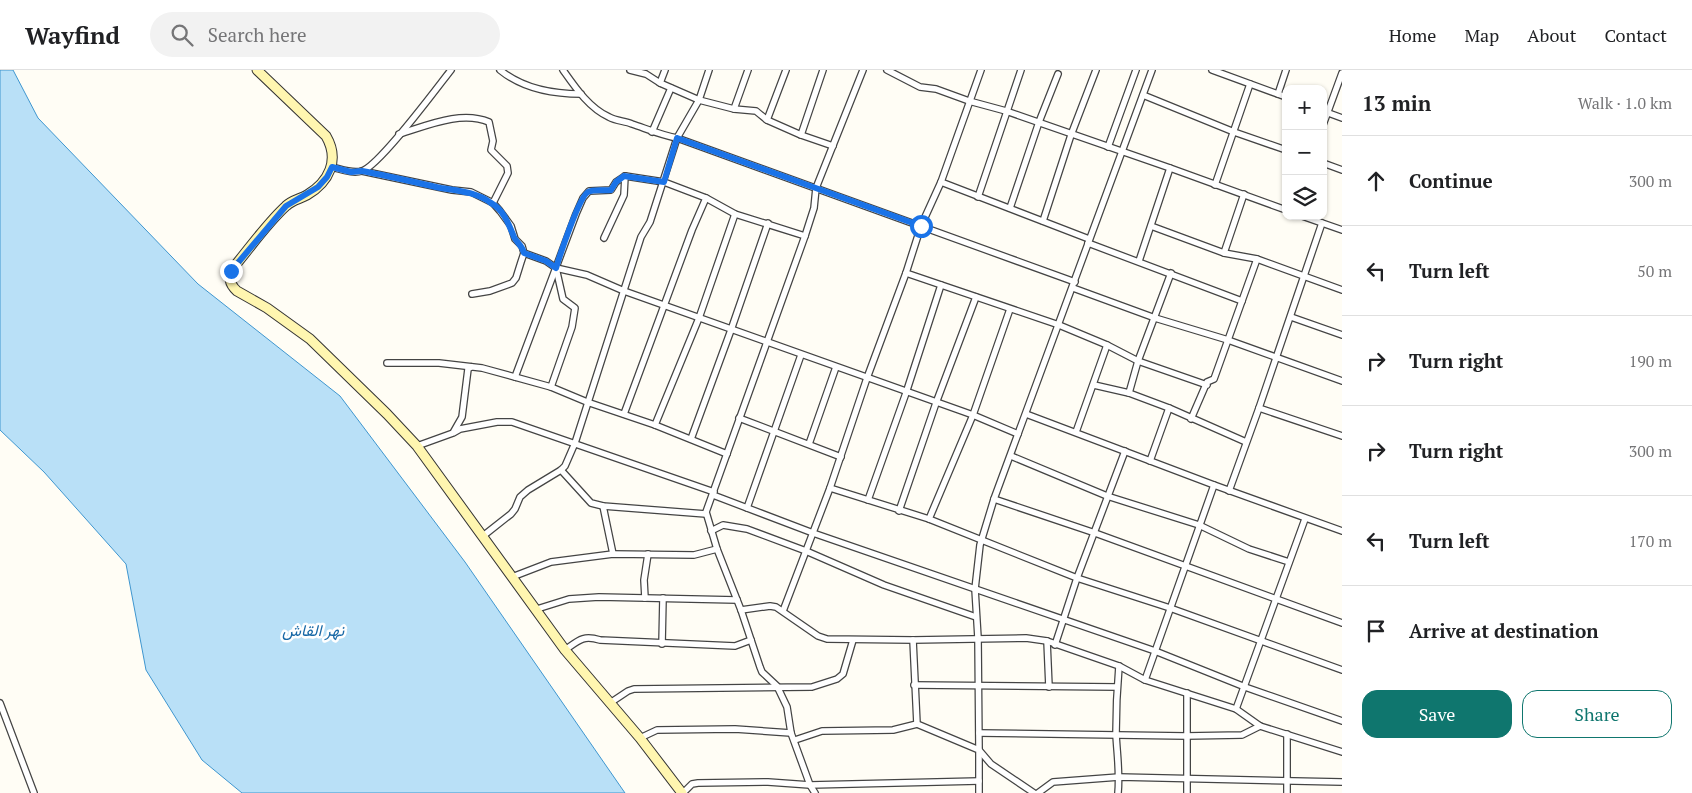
<!DOCTYPE html>
<html lang="en">
<head>
<meta charset="utf-8">
<style>
	body { margin:0; font-family:"PT Serif",Vazirmatn,serif; background:#f2f2f2; color:#202124 }
	.controls { position:absolute; right:15px; top:15px; display:grid; overflow:hidden; border-radius:10px; box-shadow:0 1px 4px #0004 }
	.controls button { width:45px; height:45px; display:grid; place-items:center; padding:0; border:0; border-bottom:1px solid #e0e0e0; background:#fff; color:#202124; font:25px sans-serif }
	.stop { position:absolute; width:15px; height:15px; margin:-11px; border:4px solid #1a73e8; border-radius:50%; background:#fff }
	.stop.end { background:#1a73e8; border-color:#fff; box-shadow:0 1px 5px #0008 }
	.list { margin:0; padding:0; list-style:none }
	h2 { display:flex; justify-content:space-between; align-items:center; height:65px; margin:0; padding:0 20px; font-size:21px }
	h2 small { font-size:16px; font-weight:400; color:#757577 }
	.list li { display:grid; grid-template-columns:32px 1fr auto; gap:15px; align-items:center; box-sizing:border-box; height:90px; padding:0 20px; border-top:1px solid #e0e0e0 }
	.list b { display:block; font-size:19px; white-space:nowrap }
	.list em { font-size:16px; font-style:normal; color:#757577 }
	.actions { display:flex; gap:10px; padding:15px 20px }
	.actions a { flex:1; padding:11px 0; border:1px solid #0f766e; border-radius:15px; text-align:center; font-size:18px; color:#0f766e }
	.actions .main { background:#0f766e; color:#fff }
	.icon { flex:none; width:28px; height:28px; fill:none; stroke:currentColor; stroke-width:2; stroke-linecap:round; stroke-linejoin:round }
	.map { position:relative; flex:none; width:1342px; height:723px; overflow:hidden }
	header { display:flex; align-items:center; gap:30px; box-sizing:border-box; height:70px; padding:0 25px; background:#fff; border-bottom:1px solid #e0e0e0 }
	header strong { font-size:24px }
	nav { display:flex; gap:28px; margin-inline-start:auto; font-size:18px }
	.search { width:350px; height:45px; background:#f2f2f2; display:flex; align-items:center; gap:12px; box-sizing:border-box; padding:0 18px; border-radius:28px; color:#757577; font-size:19px }
	main { display:flex }
	aside { flex:1; background:#fff }
	.map>svg:first-child { display:block }
	.water { fill:#b9e0f7; stroke:#3f96cf }
	.lines { fill:none; stroke-linecap:round; stroke-linejoin:round }
	.street-casing { stroke:#444; stroke-width:8 }
	.secondary-casing { stroke:#333; stroke-width:11 }
	.street { stroke:#fff; stroke-width:5.5 }
	.secondary { stroke:#fff6b0; stroke-width:9 }
	.route { stroke:#1a73e8; stroke-width:6 }
	.labels { text-anchor:middle; stroke-width:5; stroke-linejoin:round; paint-order:stroke }
	.water-label { font-size:16px; font-style:italic; fill:#1768a6; stroke:#fff }
</style>
</head>
<body>
<header>
<strong>Wayfind</strong>
<div class="search"><svg class="icon" aria-label="search" viewBox="0 0 24 24"><circle cx="10" cy="10" r="6"/><path d="M15 15l6 6"/></svg>Search here</div>
<nav><a>Home</a><a>Map</a><a>About</a><a>Contact</a></nav>
</header>
<main>
<div class="map">
<svg width="1342" height="723" viewBox="0 0 1342 723">
	<rect width="100%" height="100%" fill="#fffdf5"/>
	<!-- water -->
	<polygon class="water" points="0,0 13,0 38,48 198,214 340,326 465,492 625,723 242,723 202,690 146,600 126,494 44,402 0,360"/>
	<g class="lines">
		<!-- street casing -->
		<g class="street-casing">
			<g id="street">
				<path d="M500 0C522 18 552 24 581 24"/>
				<path d="M563 0C575 17 589 38 609 47 616 51 625 51 632 54 647 59 661 65 677 68L1075 212"/>
				<polyline points="630,0 646,4 660,13 699,30 734,39 756,41 767,50 801,65 833,76"/>
				<polyline points="887,0 920,17 936,19 969,31 1006,41 1170,98 1286,140"/>
				<polyline points="1212,0 1286,27"/>
				<polyline points="660,13 665,0"/>
				<polyline points="1278,24 1286,0"/>
				<polyline points="1143,25 1234,62 1286,80"/>
				<polyline points="734,39 748,0"/>
				<polyline points="1323,41 1342,48"/>
				<polyline points="767,50 786,0"/>
				<polyline points="1323,55 1342,3"/>
				<polyline points="652,62 671,18"/>
				<path d="M399 64C426 56 461 40 489 52L493 71 491 80 507 96 508 103 493 133"/>
				<polyline points="801,65 823,0"/>
				<polyline points="1108,77 1136,0"/>
				<polyline points="1323,93 1342,100"/>
				<path d="M331 97C341 99 352 104 362 101 380 95 436 19 451 0"/>
				<polyline points="362,101 452,120 471,122 493,133 500,141 511,156 515,169 522,176 524,183 521,192 516,208 512,213 490,221 472,224"/>
				<polyline points="941,112 1089,169"/>
				<polyline points="1215,115 1250,14"/>
				<polyline points="978,127 1021,0"/>
				<polyline points="1010,138 1039,52 1058,4"/>
				<polyline points="1302,146 1342,160"/>
				<polyline points="1043,151 1071,65 1096,0"/>
				<polyline points="1151,156 1224,183 1257,189 1342,220"/>
				<polyline points="604,168 624,125 625,106"/>
				<polyline points="1088,173 1242,231"/>
				<polyline points="524,183 546,191 556,198 587,205 624,221 973,345 1018,364"/>
				<polyline points="1224,183 1244,124"/>
				<polyline points="1139,191 1170,98"/>
				<polyline points="906,203 1059,255 1107,275 1138,291 1207,315"/>
				<polyline points="1073,218 1155,248 1228,270 1342,311"/>
				<polyline points="1291,247 1342,265"/>
				<polyline points="387,293 439,293 482,298 551,317 587,332 655,355 727,384"/>
				<polyline points="515,307 576,144 583,128 589,121 611,120 616,112 625,106 664,112 706,128 735,144 805,166"/>
				<polyline points="1094,315 1129,323 1169,338 1246,372"/>
				<polyline points="551,317 572,257 575,238 563,229 556,198"/>
				<polyline points="1129,323 1138,291 1171,203"/>
				<polyline points="1259,338 1342,366"/>
				<polyline points="624,344 692,160 706,128"/>
				<polyline points="1026,344 1214,415 1342,461"/>
				<polyline points="739,348 841,387"/>
				<polyline points="1191,349 1207,312 1214,309 1257,189"/>
				<polyline points="655,355 699,248 735,144"/>
				<polyline points="454,361 462,347 468,299 471,297"/>
				<polyline points="1076,362 1107,275"/>
				<polyline points="691,369 731,260 768,153"/>
				<polyline points="809,374 836,297"/>
				<polyline points="417,376 453,363 460,359 497,352 512,352 714,422"/>
				<polyline points="1011,386 1107,426 1199,455 1249,479 1289,492"/>
				<polyline points="1150,391 1169,338"/>
				<polyline points="561,400 591,433 603,436 706,444"/>
				<polyline points="830,418 929,449 1077,508 1170,538 1342,600"/>
				<polyline points="1229,421 1259,338 1322,153"/>
				<polyline points="713,425 813,463 1155,581 1245,617 1342,651"/>
				<polyline points="994,429 1095,463 1342,553"/>
				<polyline points="868,430 906,323 941,215"/>
				<polyline points="603,436 613,484"/>
				<polyline points="747,438 801,285"/>
				<polyline points="899,441 936,333 976,227"/>
				<polyline points="929,449 973,345 1010,239"/>
				<polyline points="711,461 723,455 747,459 806,481 884,515 976,547"/>
				<polyline points="483,466 511,444 515,439 520,427 528,420 561,400 565,396 575,373 641,167 650,152 677,68 699,30 709,0"/>
				<polyline points="512,507 551,492 613,484 694,485 717,479"/>
				<polyline points="645,528 644,510 648,484"/>
				<polyline points="537,539 569,529 599,527 737,530"/>
				<polyline points="741,540 770,536 776,537 818,566 827,569 913,570 1026,568 1047,571 1119,596 1145,610 1236,639 1260,656 1342,682"/>
				<polyline points="783,541 830,418 867,308 906,203 921,156 941,112 981,0"/>
				<polyline points="913,570 917,654 979,680 979,723"/>
				<polyline points="1047,571 1049,617"/>
				<polyline points="662,574 663,528"/>
				<polyline points="1055,575 1077,508 1125,381"/>
				<path d="M565 580C579 570 583 565 600 570L735 576 751 570"/>
				<polyline points="1145,610 1214,415"/>
				<polyline points="914,615 1117,617"/>
				<polyline points="0,633 34,723"/>
				<polyline points="610,633 628,621 634,619 812,617 837,609 843,604 853,570"/>
				<polyline points="1236,639 1305,449"/>
				<polyline points="979,663 1186,666 1242,665 1260,656"/>
				<polyline points="1287,664 1287,723"/>
				<polyline points="640,668 657,660 735,659 791,663"/>
				<polyline points="795,670 822,661 893,660 917,654"/>
				<polyline points="683,723 692,714 698,713 768,712 810,715 979,711"/>
				<polyline points="815,723 810,715 791,663 787,637 777,616 762,602 760,597 741,540 717,479 706,442 805,166 814,138 816,118 863,0"/>
				<polyline points="1034,723 991,694 979,680 978,568 975,519 980,475 994,429 1152,0"/>
				<polyline points="1038,723 1053,712 1119,707 1342,712"/>
				<path d="M1118 723C1120 703 1117 684 1116 664 1116 641 1117 619 1119 596"/>
				<polyline points="1187,723 1187,623"/>
			</g>
		</g>
		<!-- secondary casing -->
		<g class="secondary-casing">
			<path id="secondary" d="M257 0 326 66C340 90 329 112 307 125 300 129 292 130 286 136 268 152 249 179 233 198 228 206 229 214 237 221L267 238 310 269 387 344 417 376 565 580 640 668 682 723"/>
		</g>
		<!-- street -->
		<use href="#street" class="street"/>
		<!-- secondary -->
		<use href="#secondary" class="secondary"/>
	</g>
	<g class="lines">
		<!-- route -->
		<path class="route" d="M231 201 286 136 318 117 327 107 332 97 351 102 362 101C388 106 414 112 441 118 459 121 476 122 491 133 504 140 509 155 514 167 517 173 522 175 524 183L546 191 556 198C560 185 579 127 588 122 593 119 605 121 611 120L616 112 624 106 664 112 677 68 921 156"/>
	</g>
	<g class="labels">
		<!-- water labels -->
		<g class="water-label">
			<text x="313" y="566">نهر القاش</text>
		</g>
	</g>
</svg>
<div class="controls">
<button>+</button>
<button>−</button>
<button><svg class="icon" aria-label="layers" viewBox="0 0 24 24"><path d="M12 4l9 5-9 5-9-5zM3 14l9 5 9-5"/></svg></button>
</div>
<div class="stop" style="left:921px;top:156px"></div>
<div class="stop end" style="left:231px;top:201px"></div>
</div>
<aside>
<h2>13 min<small>Walk · 1.0 km</small></h2>
<ul class="list">
<li><svg class="icon" aria-label="ahead" viewBox="0 0 24 24"><path d="M12 20V5M6 11l6-6 6 6"/></svg><div><b>Continue</b></div><em>300 m</em></li>
<li><svg class="icon" aria-label="left" viewBox="0 0 24 24"><path d="M17 20v-9H6M10 6l-5 5 5 5"/></svg><div><b>Turn left</b></div><em>50 m</em></li>
<li><svg class="icon" aria-label="right" viewBox="0 0 24 24"><path d="M7 20v-9h11M14 6l5 5-5 5"/></svg><div><b>Turn right</b></div><em>190 m</em></li>
<li><svg class="icon" aria-label="right" viewBox="0 0 24 24"><path d="M7 20v-9h11M14 6l5 5-5 5"/></svg><div><b>Turn right</b></div><em>300 m</em></li>
<li><svg class="icon" aria-label="left" viewBox="0 0 24 24"><path d="M17 20v-9H6M10 6l-5 5 5 5"/></svg><div><b>Turn left</b></div><em>170 m</em></li>
<li><svg class="icon" aria-label="arrive" viewBox="0 0 24 24"><path d="M6 21V4h12l-3 4 3 4H6"/></svg><div><b>Arrive at destination</b></div></li>
</ul>
<div class="actions"><a class="main">Save</a><a>Share</a></div>
</aside>
</main>
</body>
</html>
